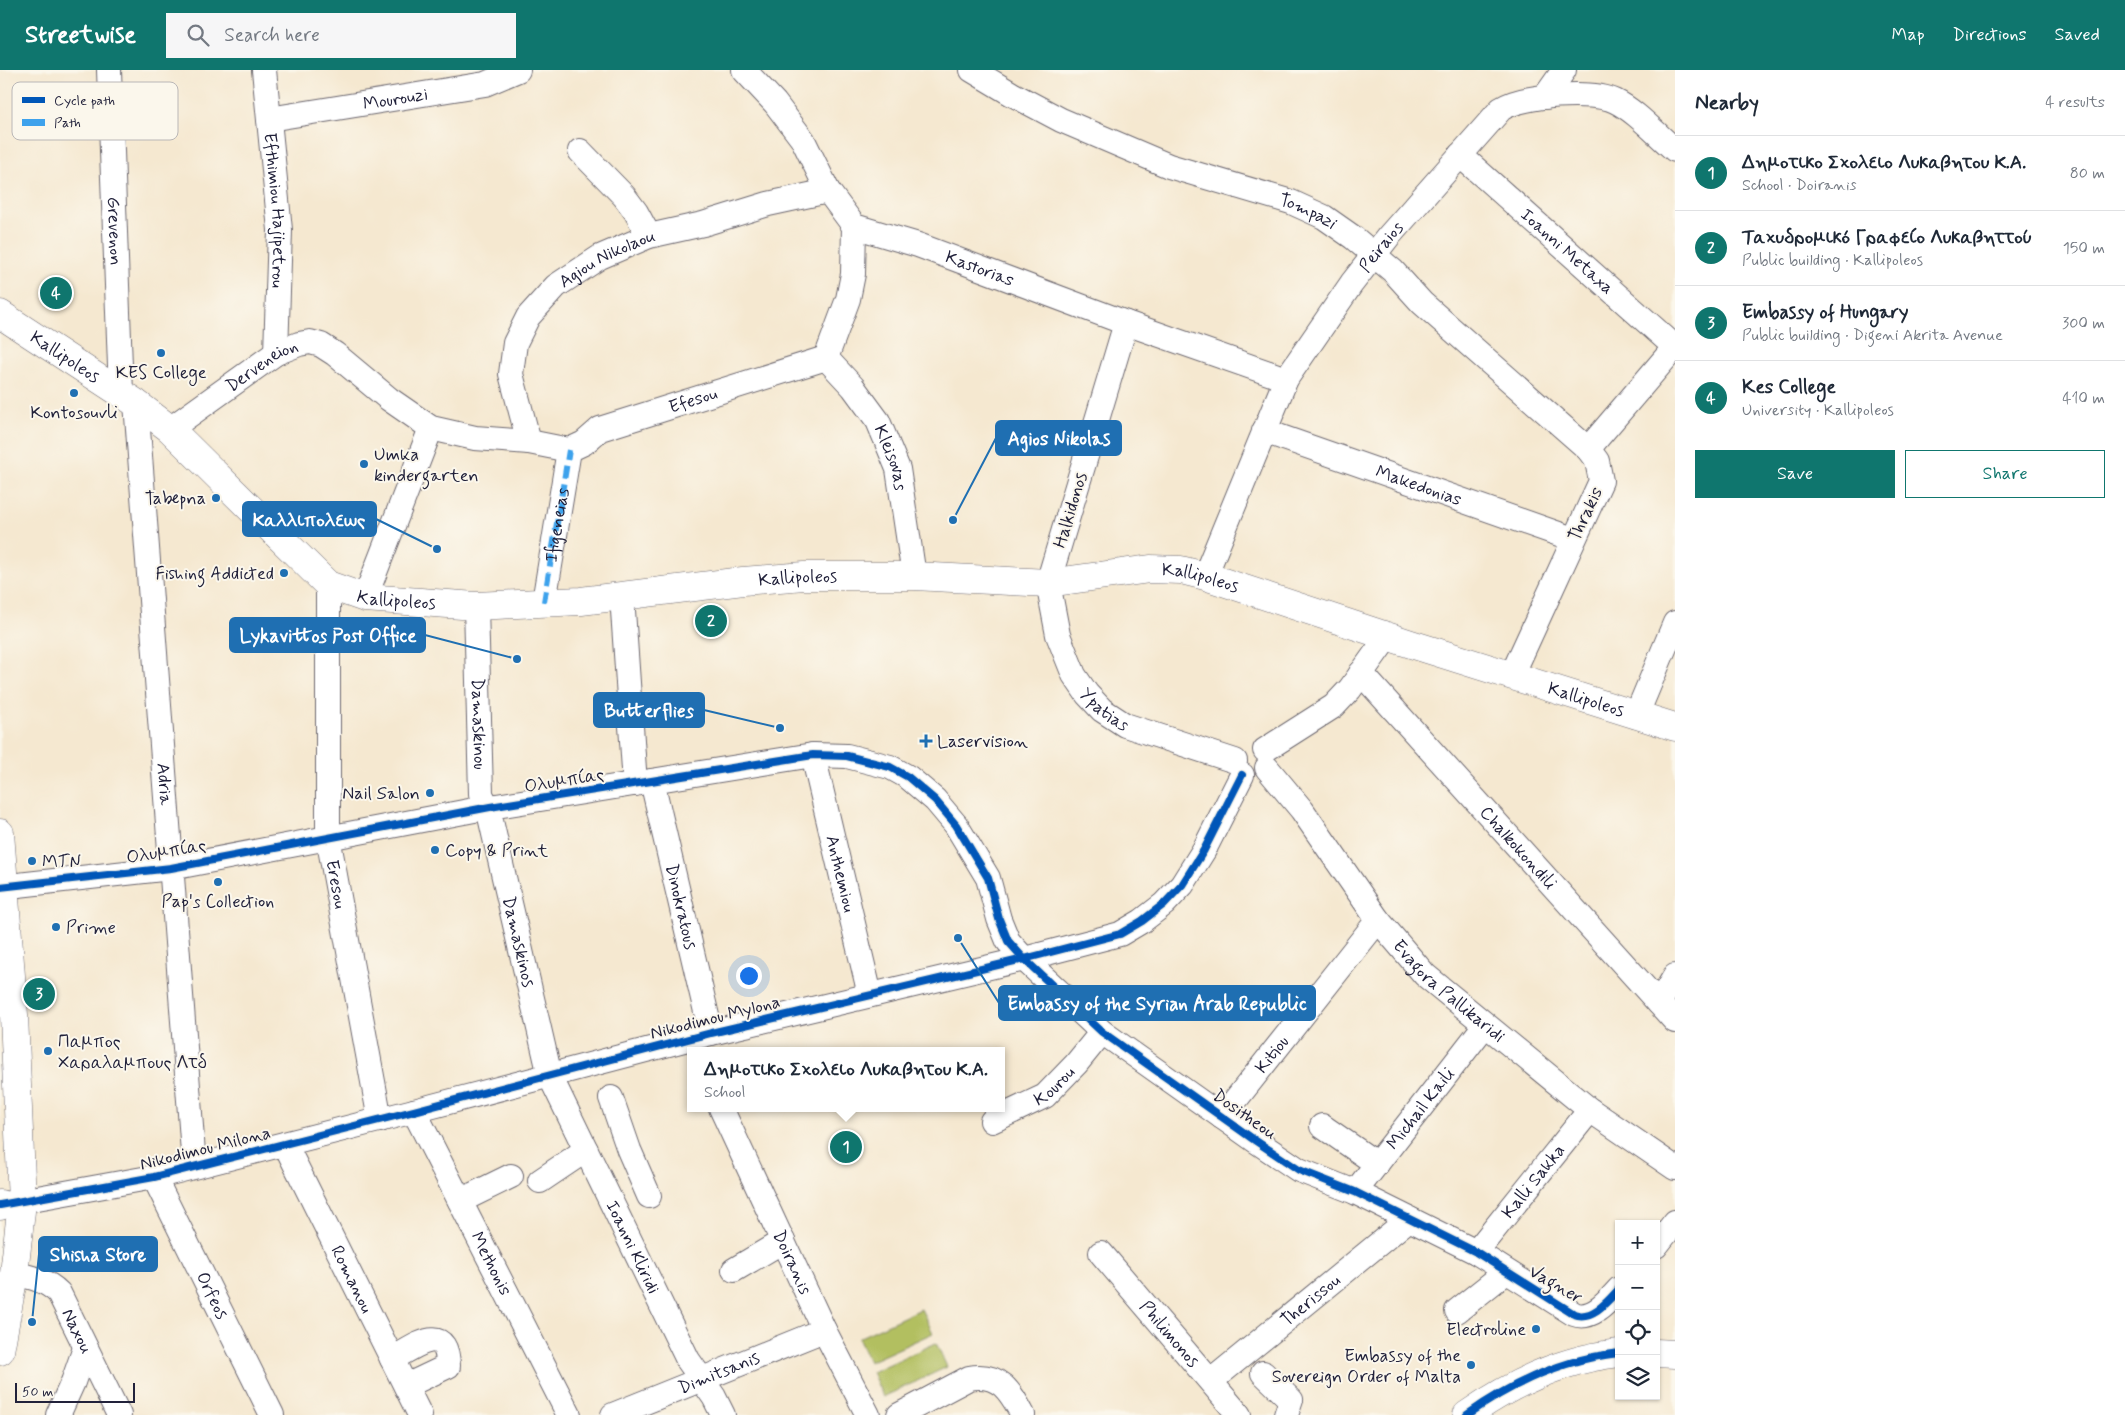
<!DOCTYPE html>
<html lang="en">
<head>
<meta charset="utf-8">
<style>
	body { margin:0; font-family:Mynerve,sans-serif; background:#f6f6f7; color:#1f2937 }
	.controls { position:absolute; right:15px; bottom:15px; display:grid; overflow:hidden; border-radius:0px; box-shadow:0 1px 4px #0004 }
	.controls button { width:45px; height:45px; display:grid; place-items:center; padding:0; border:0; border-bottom:1px solid #e0e1e3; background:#fff; color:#1f2937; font:25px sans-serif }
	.scale { position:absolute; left:15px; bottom:12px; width:120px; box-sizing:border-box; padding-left:5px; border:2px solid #22223b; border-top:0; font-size:14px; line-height:18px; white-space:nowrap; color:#22223b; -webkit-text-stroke:4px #fbf7ec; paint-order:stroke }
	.you { position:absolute; left:748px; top:905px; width:18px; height:18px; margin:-12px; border:4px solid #fff; border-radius:50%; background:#1a73e8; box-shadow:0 0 0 8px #1a73e833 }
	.badge { display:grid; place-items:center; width:32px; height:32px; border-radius:50%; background:#0f766e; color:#fff; font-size:16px; font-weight:700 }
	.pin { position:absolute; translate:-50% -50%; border:2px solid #fff; box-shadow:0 1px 5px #0006 }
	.popup { position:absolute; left:687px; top:977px; width:318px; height:65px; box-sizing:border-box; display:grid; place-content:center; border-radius:0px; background:#fff; filter:drop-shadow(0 1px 4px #0005); font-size:16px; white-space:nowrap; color:#747a83 }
	.popup b { font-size:19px; color:#1f2937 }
	.popup::after { content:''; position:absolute; left:50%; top:100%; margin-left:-10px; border:10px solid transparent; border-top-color:#fff }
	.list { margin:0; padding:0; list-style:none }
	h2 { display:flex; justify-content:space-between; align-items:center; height:65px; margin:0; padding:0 20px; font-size:21px }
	h2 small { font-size:16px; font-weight:400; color:#747a83 }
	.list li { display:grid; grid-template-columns:32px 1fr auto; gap:15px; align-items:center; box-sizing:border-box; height:75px; padding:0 20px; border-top:1px solid #e0e1e3 }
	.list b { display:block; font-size:19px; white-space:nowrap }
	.list p { margin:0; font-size:16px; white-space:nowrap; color:#747a83 }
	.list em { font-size:16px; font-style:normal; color:#747a83 }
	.actions { display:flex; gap:10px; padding:15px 20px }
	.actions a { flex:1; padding:11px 0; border:1px solid #0f766e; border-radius:0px; text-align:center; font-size:18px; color:#0f766e }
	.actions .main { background:#0f766e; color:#fff }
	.icon { flex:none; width:28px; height:28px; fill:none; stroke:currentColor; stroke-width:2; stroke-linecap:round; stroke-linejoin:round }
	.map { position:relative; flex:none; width:1675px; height:1345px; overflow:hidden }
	header { display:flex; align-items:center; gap:30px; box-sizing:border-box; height:70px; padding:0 25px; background:#0f766e; color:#fff }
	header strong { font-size:24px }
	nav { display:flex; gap:28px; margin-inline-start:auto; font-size:18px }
	.search { width:350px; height:45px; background:#f6f6f7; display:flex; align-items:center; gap:12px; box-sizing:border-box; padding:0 18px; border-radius:0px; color:#747a83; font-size:19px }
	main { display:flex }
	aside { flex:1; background:#fff }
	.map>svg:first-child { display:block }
	.pitch { fill:#b2bf61; stroke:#6a704e }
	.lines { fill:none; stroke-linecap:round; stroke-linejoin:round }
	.minor-casing { stroke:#6c676f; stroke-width:26 }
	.major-casing { stroke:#6c676f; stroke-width:29 }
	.minor { stroke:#fff; stroke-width:24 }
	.major { stroke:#fff; stroke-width:28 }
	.quiet { stroke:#3ea2ec; stroke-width:6; stroke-dasharray:12 6; stroke-linecap:butt }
	.cycleway-casing { stroke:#fbf7ec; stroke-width:11 }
	.cycleway { stroke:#0057b8; stroke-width:8 }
	.poi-dot { fill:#1f6fb2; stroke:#fbf7ec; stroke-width:2 }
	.labels { text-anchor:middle; stroke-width:4; stroke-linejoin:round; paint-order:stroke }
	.street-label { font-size:18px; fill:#22223b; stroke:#fbf7ec }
	.poi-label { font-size:18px; fill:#22223b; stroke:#fbf7ec; text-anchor:start }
	.key { fill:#fbf7ec; stroke:#bab7b7; stroke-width:1 }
	.key-label { font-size:14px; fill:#22223b }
	.leader { fill:none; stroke:#1f6fb2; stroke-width:2 }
	.callout-dot { fill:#1f6fb2; stroke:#fbf7ec; stroke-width:2 }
	.callout { fill:#1f6fb2; stroke:#1f6fb2; stroke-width:2 }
	.callout-label { font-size:19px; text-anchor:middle; font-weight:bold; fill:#fff }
</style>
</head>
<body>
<header>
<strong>Streetwise</strong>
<div class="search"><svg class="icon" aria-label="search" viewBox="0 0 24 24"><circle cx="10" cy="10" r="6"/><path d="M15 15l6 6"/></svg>Search here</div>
<nav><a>Map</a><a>Directions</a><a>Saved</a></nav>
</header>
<main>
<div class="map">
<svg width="1675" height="1345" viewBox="0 0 1675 1345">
	<rect width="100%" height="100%" fill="#fbf7ec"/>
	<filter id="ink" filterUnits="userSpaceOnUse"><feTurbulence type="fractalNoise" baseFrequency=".02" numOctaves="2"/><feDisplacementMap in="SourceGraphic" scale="10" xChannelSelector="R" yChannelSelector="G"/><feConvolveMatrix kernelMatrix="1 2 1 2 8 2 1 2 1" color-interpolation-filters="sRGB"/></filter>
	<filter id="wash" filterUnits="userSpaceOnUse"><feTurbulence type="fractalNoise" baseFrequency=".0096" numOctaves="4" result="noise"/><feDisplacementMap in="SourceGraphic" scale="20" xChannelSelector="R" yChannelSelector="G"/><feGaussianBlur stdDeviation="1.12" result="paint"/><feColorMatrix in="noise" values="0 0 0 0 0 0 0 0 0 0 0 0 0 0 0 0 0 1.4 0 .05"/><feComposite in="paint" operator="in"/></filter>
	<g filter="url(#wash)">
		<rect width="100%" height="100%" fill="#f5e8d0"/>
		<!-- pitch -->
		<g class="pitch">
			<polygon points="921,1239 933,1263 869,1292 858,1268"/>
			<polygon points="936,1273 947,1297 883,1327 872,1302"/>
		</g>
	</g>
	<g filter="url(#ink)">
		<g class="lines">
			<!-- minor casing -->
			<g class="minor-casing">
				<g id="minor">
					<path id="s1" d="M109 0 121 323"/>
					<path id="s2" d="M264 0 280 160 276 283"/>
					<path id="s3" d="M744 0 775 33 803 70 828 121 854 156 918 175 1126 253 1286 309"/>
					<path id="s4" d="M972 0 1012 24 1061 50 1169 96 1291 132 1324 147 1354 168 1374 185 1393 201 1422 233 1588 379 1597 391 1601 411 1512 605"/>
					<polyline points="1545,27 1564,0"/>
					<path id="s5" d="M269 49 485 14 518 0"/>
					<polyline points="580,81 624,126 636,142 649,166"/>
					<path id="s6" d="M1460 85 1675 277"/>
					<path id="s7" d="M1126 253 1048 513 1058 565 1074 605 1087 624 1102 640 1125 655 1235 691"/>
					<path id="s8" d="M826 288 853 317 878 351 898 399 914 506"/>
					<polyline points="826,288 848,229 853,204 854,156"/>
					<path id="s9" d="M136 333 194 1096"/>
					<path id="s10" d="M170 359 276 283 299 274 310 272 321 275 335 284 389 329 431 358 475 368 529 372 569 380 584 373 600 359 826 288"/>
					<path id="s11" d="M1264 361 1573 469"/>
					<path id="s12" d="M529 372 511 304 515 273 528 247 556 216 600 187 649 166 703 154 768 134 828 121"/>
					<polyline points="1588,379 1675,277"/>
					<path id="s13" d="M1205 506 1286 309 1352 213 1388 167 1501 39C1522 25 1592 20 1615 31 1636 41 1657 65 1675 80"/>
					<path id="s14" d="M328 515V767L380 1050"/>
					<polyline points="622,526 635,714"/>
					<polyline points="365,528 431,358"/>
					<path id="s15" d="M544 532 569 380"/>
					<path id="s16" d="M476 536 481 724 488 738 550 1006 688 1290 714 1327 723 1345"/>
					<path id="s17" d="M1361 603 1675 951"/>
					<polyline points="1636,646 1675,553"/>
					<polyline points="1265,680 1334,636 1350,619 1388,566"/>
					<path id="s18" d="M813 685 870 925"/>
					<path id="s19" d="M1267 698 1302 740 1378 850 1425 905 1590 1040 1675 1098"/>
					<path id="s20" d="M652 711 711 963"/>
					<path d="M0 817 171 798 490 737 813 685 847 686 890 697 908 707 935 730 956 755 988 808 999 849 1008 871 1024 889 1102 962 1253 1069 1299 1100 1355 1122 1476 1182 1574 1244C1592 1251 1608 1231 1619 1219"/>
					<polyline points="1659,933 1675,906"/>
					<polyline points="611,1028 629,1080 649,1126"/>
					<path id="s21" d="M721 1038 824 1260 868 1345"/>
					<path id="s22" d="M414 1041 569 1345"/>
					<path id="s23" d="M1222 1047 1378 850"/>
					<path id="s24" d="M992 1051 1045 1026 1076 994 1102 962"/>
					<polyline points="1322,1056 1377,1094"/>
					<path id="s25" d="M285 1074 420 1345"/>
					<path id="s26" d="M154 1107 272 1345"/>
					<polyline points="540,1111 586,1080"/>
					<path id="s27" d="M1355 1122 1485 955"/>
					<polyline points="460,1131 511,1106"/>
					<polyline points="4,1134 154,1107 414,1041 711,963 1024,889 1120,864 1142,851 1164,834 1182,815 1204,780 1242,705"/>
					<polyline points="1656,1176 1675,1152"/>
					<path id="s28" d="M1476 1182 1590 1040"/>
					<path id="s29" d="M1101 1183 1239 1345"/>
					<polyline points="734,1200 783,1171"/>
					<path id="s30" d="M14 1204C32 1207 46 1210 59 1223L119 1345"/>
					<polyline points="1457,1241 1506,1202"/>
					<path d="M392 1289C415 1277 447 1250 448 1296L406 1316"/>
					<polyline points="1263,1303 1291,1330 1286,1345"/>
					<path id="s31" d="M1211 1311 1409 1149"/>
					<polyline points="58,1345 73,1312 85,1278"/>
					<path id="s32" d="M613 1345 824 1260"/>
					<path d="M899 1345 969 1308C999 1302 1010 1321 1023 1345"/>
				</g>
			</g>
			<!-- major casing -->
			<g class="major-casing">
				<g id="major">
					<path id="s33" d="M0 244 136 333 170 359 328 515 365 528 476 536 581 531 743 511 804 506H914L1048 513 1150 499 1181 500 1205 506 1411 574 1675 657"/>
					<polyline points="0,763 14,945 22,1132 14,1204 0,1281"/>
					<polyline points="0,1134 0,1136"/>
					<polyline points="1656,1283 1675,1284"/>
					<path d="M1467 1345C1512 1313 1563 1289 1619 1283"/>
				</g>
			</g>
			<!-- minor -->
			<use href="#minor" class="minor"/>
			<!-- major -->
			<use href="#major" class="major"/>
			<!-- quiet -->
			<polyline class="quiet" points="544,532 569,380"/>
			<!-- cycleway casing -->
			<g class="cycleway-casing">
				<g id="cycleway">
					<path d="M0 817 171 798 490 737 813 685 847 686 890 697 908 707 935 730 956 755 988 808 999 849 1008 871 1024 889 1102 962 1253 1069 1299 1100 1355 1122 1476 1182 1574 1244C1592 1251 1608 1231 1619 1219"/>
					<polyline points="0,1135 154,1107 414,1041 711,963 1024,889 1120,864 1142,851 1164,834 1182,815 1204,780 1242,705"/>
					<path d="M1467 1345C1512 1313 1563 1289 1619 1283"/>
				</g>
			</g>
			<!-- cycleway -->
			<use href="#cycleway" class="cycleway"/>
		</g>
	</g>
	<!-- markers -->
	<g class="poi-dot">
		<circle cx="161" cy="283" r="5"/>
		<circle cx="74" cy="323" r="5"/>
		<circle cx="364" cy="394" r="5"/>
		<circle cx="216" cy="428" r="5"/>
		<circle cx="284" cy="503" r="5"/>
		<path d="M923.5 663.5h5v5h5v5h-5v5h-5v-5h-5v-5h5z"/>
		<circle cx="430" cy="723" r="5"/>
		<circle cx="435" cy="780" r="5"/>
		<circle cx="32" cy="791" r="5"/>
		<circle cx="218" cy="812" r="5"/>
		<circle cx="56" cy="857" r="5"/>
		<circle cx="48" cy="981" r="5"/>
		<circle cx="1536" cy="1259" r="5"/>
		<circle cx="1471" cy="1295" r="5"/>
	</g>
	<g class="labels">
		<!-- street labels -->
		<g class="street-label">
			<text dy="6" stroke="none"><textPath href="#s5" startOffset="128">Mourouzi</textPath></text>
			<text dy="6" stroke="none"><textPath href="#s2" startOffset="141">Efthimiou Hajipetrou</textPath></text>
			<text dy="6" stroke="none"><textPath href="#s4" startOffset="366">Tompazi</textPath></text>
			<text dy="6" stroke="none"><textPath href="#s1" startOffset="161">Grevenon</textPath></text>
			<text dy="6" stroke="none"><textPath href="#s13" startOffset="376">Peiraios</textPath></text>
			<text dy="6" stroke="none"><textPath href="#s6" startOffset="144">Ioanni Metaxa</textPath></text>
			<text dy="6" stroke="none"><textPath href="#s12" startOffset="231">Agiou Nikolaou</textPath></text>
			<text dy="6" stroke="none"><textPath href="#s3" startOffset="325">Kastorias</textPath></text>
			<text dy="6" stroke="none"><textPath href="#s33" startOffset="78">Kallipoleos</textPath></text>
			<text dy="6" stroke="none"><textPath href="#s10" startOffset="112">Derveneion</textPath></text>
			<text dy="6" stroke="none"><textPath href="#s10" startOffset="591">Efesou</textPath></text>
			<text dy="6" stroke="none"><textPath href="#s8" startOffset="121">Kleisovas</textPath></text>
			<text dy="6" stroke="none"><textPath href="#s11" startOffset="164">Makedonias</textPath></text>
			<text transform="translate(1070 440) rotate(-73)" y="6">Halkidonos</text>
			<text transform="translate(1585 444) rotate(-65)" y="6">Thrakis</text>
			<text dy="6" stroke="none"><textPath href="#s15" startOffset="78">Ifigeneias</textPath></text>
			<text dy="6" stroke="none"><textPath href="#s33" startOffset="901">Kallipoleos</textPath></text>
			<text dy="6" stroke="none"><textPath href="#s33" startOffset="1306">Kallipoleos</textPath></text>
			<text dy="6" stroke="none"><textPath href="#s33" startOffset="498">Kallipoleos</textPath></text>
			<text dy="6" stroke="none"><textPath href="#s33" startOffset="1711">Kallipoleos</textPath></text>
			<text dy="6" stroke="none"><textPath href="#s7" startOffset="414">Ypatias</textPath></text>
			<text dy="6" stroke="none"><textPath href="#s16" startOffset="118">Damaskinou</textPath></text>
			<text transform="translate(564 710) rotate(-9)" y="6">Ολυμπίας</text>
			<text dy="6" stroke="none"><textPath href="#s9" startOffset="382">Adria</textPath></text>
			<text dy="6" stroke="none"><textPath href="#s17" startOffset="235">Chalkokondili</textPath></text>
			<text transform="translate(166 781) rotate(-9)" y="6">Ολυμπίας</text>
			<text dy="6" stroke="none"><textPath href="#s18" startOffset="122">Anthemiou</textPath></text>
			<text dy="6" stroke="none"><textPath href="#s14" startOffset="300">Eresou</textPath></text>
			<text dy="6" stroke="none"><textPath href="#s20" startOffset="129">Dinokratous</textPath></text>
			<text dy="6" stroke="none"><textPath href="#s16" startOffset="341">Damaskinos</textPath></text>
			<text dy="6" stroke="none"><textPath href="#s19" startOffset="289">Evagora Pallikaridi</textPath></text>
			<text transform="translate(715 947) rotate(-14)" y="6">Nikodimou Mylona</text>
			<text dy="6" stroke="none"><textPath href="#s23" startOffset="80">Kitiou</textPath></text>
			<text dy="6" stroke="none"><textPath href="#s24" startOffset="72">Kourou</textPath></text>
			<text dy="6" stroke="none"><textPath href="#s27" startOffset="106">Michail Kaili</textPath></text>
			<text transform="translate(1245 1044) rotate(35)" y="6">Dositheou</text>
			<text transform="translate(205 1078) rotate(-14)" y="6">Nikodimou Milona</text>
			<text dy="6" stroke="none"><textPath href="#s28" startOffset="91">Kalli Sakka</textPath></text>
			<text dy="6" stroke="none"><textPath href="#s16" startOffset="669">Ioanni Kliridi</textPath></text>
			<text dy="6" stroke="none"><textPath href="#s21" startOffset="170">Doiranis</textPath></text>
			<text dy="6" stroke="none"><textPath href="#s22" startOffset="171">Methonis</textPath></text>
			<text dy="6" stroke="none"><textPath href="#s25" startOffset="151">Romanou</textPath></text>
			<text transform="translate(1556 1214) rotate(30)" y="6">Vagner</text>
			<text dy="6" stroke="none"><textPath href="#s26" startOffset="132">Orfeos</textPath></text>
			<text dy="6" stroke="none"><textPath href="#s31" startOffset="128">Therissou</textPath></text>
			<text dy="6" stroke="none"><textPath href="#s30" startOffset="92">Naxou</textPath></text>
			<text dy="6" stroke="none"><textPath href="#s29" startOffset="106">Philimonos</textPath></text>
			<text dy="6" stroke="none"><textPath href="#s32" startOffset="114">Dimitsanis</textPath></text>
		</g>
		<!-- poi labels -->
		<g class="poi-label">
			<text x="161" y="308" text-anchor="middle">KES College</text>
			<text x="74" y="348" text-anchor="middle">Kontosouvli</text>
			<text x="374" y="390">Umka<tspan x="374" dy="21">kindergarten</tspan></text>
			<text x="206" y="434" text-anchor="end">Tabepna</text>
			<text x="274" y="509" text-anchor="end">Fishing Addicted</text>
			<text x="937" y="677">Laservision</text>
			<text x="420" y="729" text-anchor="end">Nail Salon</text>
			<text x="445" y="786">Copy &amp; Print</text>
			<text x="42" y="797">MTN</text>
			<text x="218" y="837" text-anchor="middle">Pap's Collection</text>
			<text x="66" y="863">Prime</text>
			<text x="58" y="977">Παμπος<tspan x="58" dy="21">Χαραλαμπους Λτδ</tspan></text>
			<text x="1526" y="1265" text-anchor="end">Electroline</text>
			<text x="1461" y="1291" text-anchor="end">Embassy of the<tspan x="1461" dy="21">Sovereign Order of Malta</tspan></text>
		</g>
	</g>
	<!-- legend -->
	<rect x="12" y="12" width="166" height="58" rx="8" class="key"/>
	<rect x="22" y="27" width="23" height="6" fill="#0057b8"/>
	<rect x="22" y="49" width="23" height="7" fill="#3ea2ec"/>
	<g class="key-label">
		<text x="54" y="35">Cycle path</text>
		<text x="54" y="57">Path</text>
	</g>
	<!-- callouts -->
	<path class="leader" d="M953 450L996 368M437 479L376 449M517 589L425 565M780 658L704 640M958 868L999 933M32 1252L39 1184"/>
	<g class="callout-dot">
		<circle cx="953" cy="450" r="5"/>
		<circle cx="437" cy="479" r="5"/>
		<circle cx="517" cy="589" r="5"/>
		<circle cx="780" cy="658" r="5"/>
		<circle cx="958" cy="868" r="5"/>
		<circle cx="32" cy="1252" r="5"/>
	</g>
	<g class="callout">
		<rect x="996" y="351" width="125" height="34" rx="5"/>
		<rect x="243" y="432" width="133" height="34" rx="5"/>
		<rect x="230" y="548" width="195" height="34" rx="5"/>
		<rect x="594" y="623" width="110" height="34" rx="5"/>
		<rect x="999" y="916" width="316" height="34" rx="5"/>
		<rect x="39" y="1167" width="118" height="34" rx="5"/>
	</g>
	<g class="callout-label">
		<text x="1059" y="375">Agios Nikolas</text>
		<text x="309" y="456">Καλλιπολεως</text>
		<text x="328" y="572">Lykavittos Post Office</text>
		<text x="649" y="647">Butterflies</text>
		<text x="1157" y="940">Embassy of the Syrian Arab Republic</text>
		<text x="98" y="1191">Shisha Store</text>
	</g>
</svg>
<div class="controls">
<button>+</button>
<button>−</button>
<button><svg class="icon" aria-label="locate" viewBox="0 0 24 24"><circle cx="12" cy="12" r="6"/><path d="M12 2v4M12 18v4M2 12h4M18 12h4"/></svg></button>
<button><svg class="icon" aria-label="layers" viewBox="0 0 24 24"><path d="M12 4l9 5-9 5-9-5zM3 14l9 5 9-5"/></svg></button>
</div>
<div class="scale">50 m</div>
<div class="you"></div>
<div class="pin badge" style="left:846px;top:1077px">1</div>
<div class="popup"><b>Δημοτικο Σχολειο Λυκαβητου Κ.Α.</b>School</div>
<div class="pin badge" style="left:711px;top:551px">2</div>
<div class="pin badge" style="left:39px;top:924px">3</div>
<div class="pin badge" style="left:56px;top:223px">4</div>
</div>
<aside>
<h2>Nearby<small>4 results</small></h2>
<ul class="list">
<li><span class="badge">1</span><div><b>Δημοτικο Σχολειο Λυκαβητου Κ.Α.</b><p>School · Doiranis</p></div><em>80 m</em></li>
<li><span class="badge">2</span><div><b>Ταχυδρομικό Γραφείο Λυκαβηττού</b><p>Public building · Kallipoleos</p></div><em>150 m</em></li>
<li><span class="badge">3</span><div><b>Embassy of Hungary</b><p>Public building · Digeni Akrita Avenue</p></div><em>300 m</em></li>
<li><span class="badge">4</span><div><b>Kes College</b><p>University · Kallipoleos</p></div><em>410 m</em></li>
</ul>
<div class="actions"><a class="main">Save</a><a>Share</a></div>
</aside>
</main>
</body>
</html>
